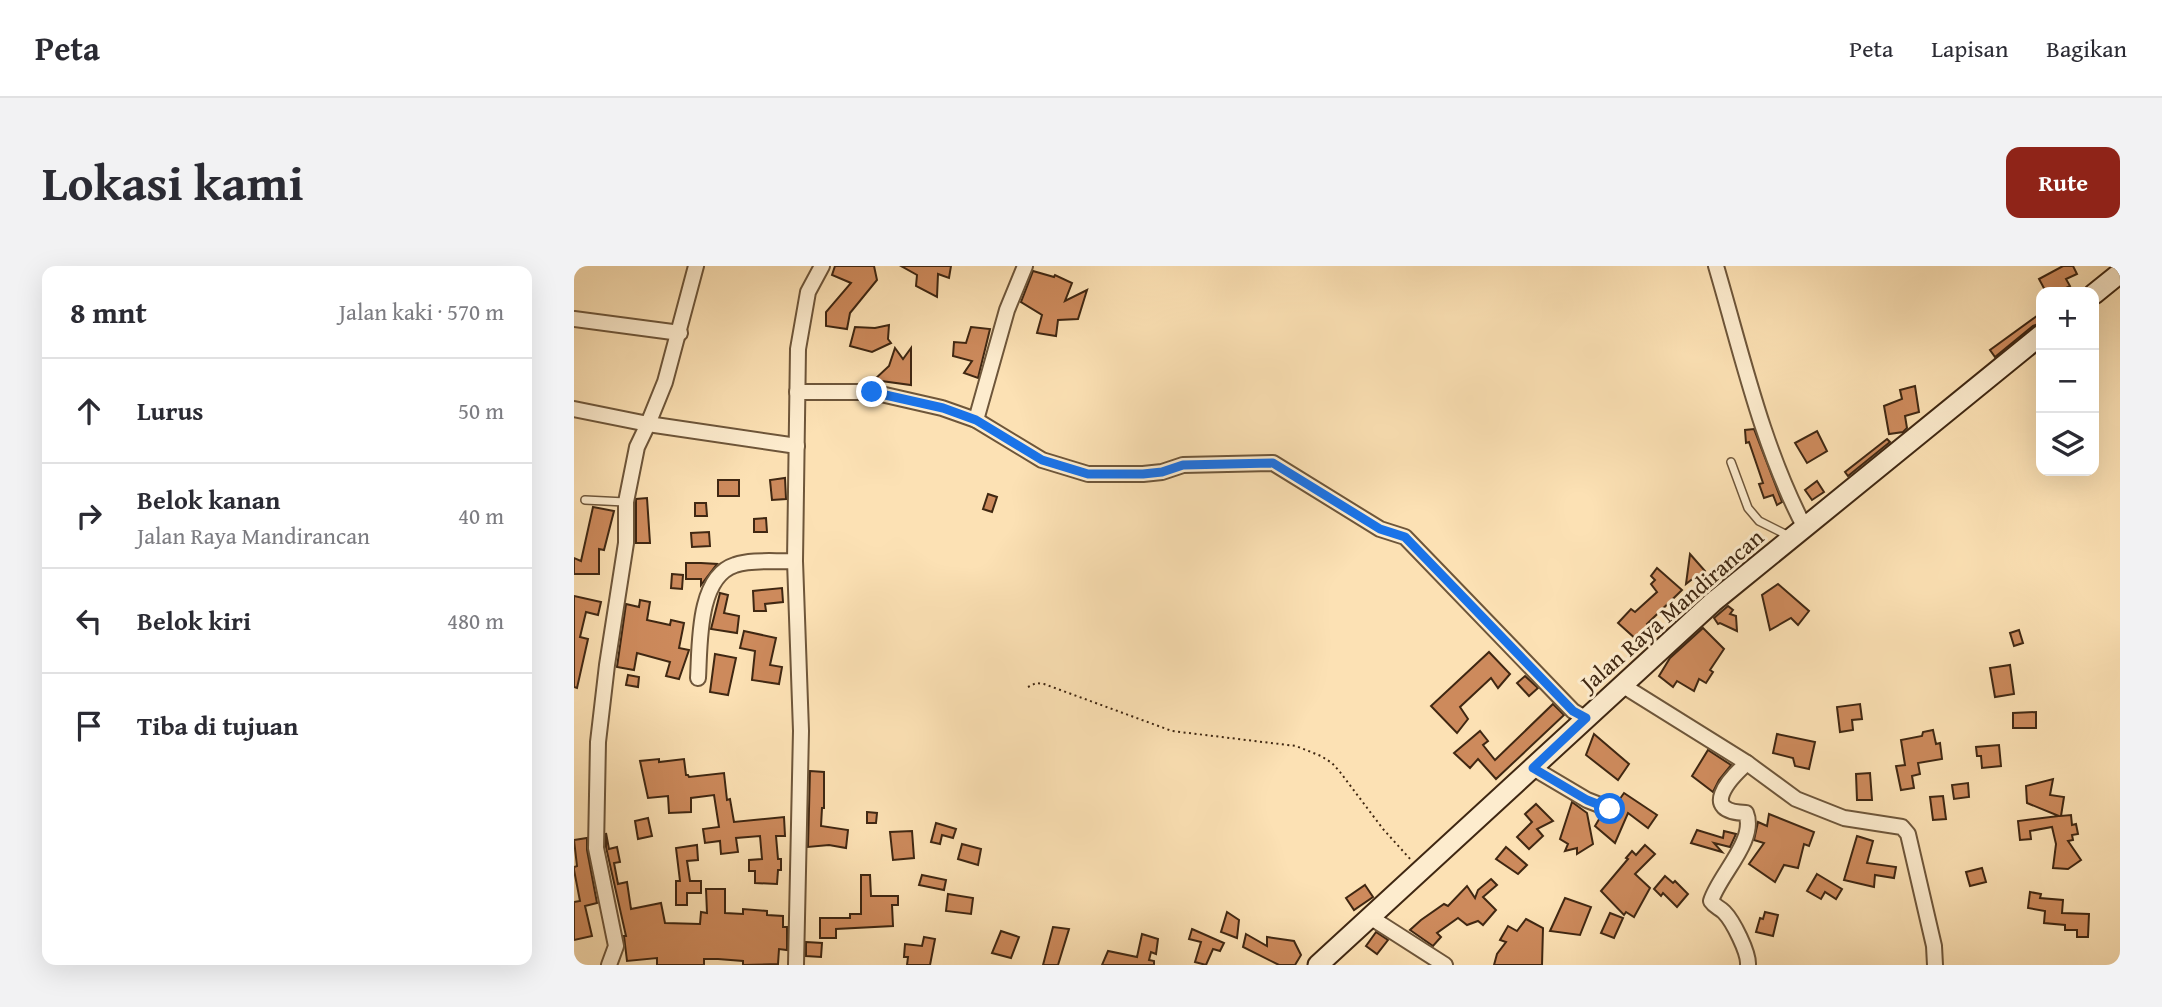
<!DOCTYPE html>
<html lang="id">
<head>
<meta charset="utf-8">
<style>
	body { margin:0; font-family:"Gentium Book Plus",serif; background:#f2f2f3; color:#2b2b33 }
	.controls { position:absolute; right:21px; top:21px; display:grid; overflow:hidden; border-radius:14px; box-shadow:0 7px 28px #0002 }
	.controls button { width:63px; height:63px; display:grid; place-items:center; padding:0; border:0; border-bottom:2px solid #e1e1e2; background:#fff; color:#2b2b33; font:35px sans-serif }
	.stop { position:absolute; width:21px; height:21px; margin:-16px; border:5px solid #1a73e8; border-radius:50%; background:#fff }
	.stop.end { background:#1a73e8; border-color:#fff; box-shadow:0 2px 7px #0008 }
	.list { margin:0; padding:0; list-style:none }
	h2 { display:flex; justify-content:space-between; align-items:center; height:91px; margin:0; padding:0 28px; font-size:30px }
	h2 small { font-size:23px; font-weight:400; color:#7c7c81 }
	.list li { display:grid; grid-template-columns:46px 1fr auto; gap:21px; align-items:center; box-sizing:border-box; height:105px; padding:0 28px; border-top:2px solid #e1e1e2 }
	.list b { display:block; font-size:26px; white-space:nowrap }
	.list p { margin:0; font-size:23px; white-space:nowrap; color:#7c7c81 }
	.list em { font-size:23px; font-style:normal; color:#7c7c81 }
	.icon { flex:none; width:38px; height:38px; fill:none; stroke:currentColor; stroke-width:2; stroke-linecap:round; stroke-linejoin:round }
	.map { position:relative; flex:none; width:1546px; height:699px; overflow:hidden; border-radius:14px }
	header { display:flex; align-items:center; gap:42px; box-sizing:border-box; height:98px; padding:0 35px; background:#fff; border-bottom:2px solid #e1e1e2 }
	header strong { font-size:33px }
	nav { display:flex; gap:38px; margin-inline-start:auto; font-size:24px }
	.intro { display:flex; align-items:center; justify-content:space-between; box-sizing:border-box; height:168px; padding:0 42px }
	h1 { margin:0; font-size:49px }
	.button { padding:18px 32px; border-radius:14px; background:#8f2418; color:#fff; font-size:24px; font-weight:700 }
	main { display:flex; gap:42px; padding:0 42px }
	aside { flex:1; background:#fff; border-radius:14px; box-shadow:0 7px 28px #0002 }
	.map>svg:first-child { display:block }
	.building { fill:#cd8a5c; stroke:#3f2712; stroke-width:2 }
	.lines { fill:none; stroke-linecap:round; stroke-linejoin:round }
	.lane-casing { stroke:#6e563a; stroke-width:10 }
	.street-casing { stroke:#6e563a; stroke-width:18 }
	.secondary-casing { stroke:#3f2712; stroke-width:23 }
	.path { stroke:#3f2712; stroke-width:2; stroke-dasharray:2 3.5; stroke-linecap:butt }
	.lane { stroke:#fdecce; stroke-width:7 }
	.street { stroke:#fdecce; stroke-width:14 }
	.secondary { stroke:#fdecce; stroke-width:19 }
	.route { stroke:#1a73e8; stroke-width:9 }
	.labels { text-anchor:middle; stroke-width:6; stroke-linejoin:round; paint-order:stroke }
	.street-label { font-size:23px; fill:#3f2712; stroke:#fdecce }
</style>
</head>
<body>
<header>
<strong>Peta</strong>
<nav><a>Peta</a><a>Lapisan</a><a>Bagikan</a></nav>
</header>
<div class="intro"><h1>Lokasi kami</h1><a class="button">Rute</a></div>
<main>
<aside>
<h2>8 mnt<small>Jalan kaki · 570 m</small></h2>
<ul class="list">
<li><svg class="icon" aria-label="ahead" viewBox="0 0 24 24"><path d="M12 20V5M6 11l6-6 6 6"/></svg><div><b>Lurus</b></div><em>50 m</em></li>
<li><svg class="icon" aria-label="right" viewBox="0 0 24 24"><path d="M7 20v-9h11M14 6l5 5-5 5"/></svg><div><b>Belok kanan</b><p>Jalan Raya Mandirancan</p></div><em>40 m</em></li>
<li><svg class="icon" aria-label="left" viewBox="0 0 24 24"><path d="M17 20v-9H6M10 6l-5 5 5 5"/></svg><div><b>Belok kiri</b></div><em>480 m</em></li>
<li><svg class="icon" aria-label="arrive" viewBox="0 0 24 24"><path d="M6 21V4h12l-3 4 3 4H6"/></svg><div><b>Tiba di tujuan</b></div></li>
</ul>
</aside>
<div class="map">
<svg width="1546" height="699" viewBox="0 0 1546 699">
	<rect width="100%" height="100%" fill="#fce1b4"/>
	<filter id="stains"><feTurbulence type="fractalNoise" baseFrequency=".00286" numOctaves="4"/><feColorMatrix values="0 0 0 0 .2 0 0 0 0 .09 0 0 0 0 .02 0 0 0 .5 -.17"/></filter>
	<radialGradient id="worn" r=".72"><stop offset=".6" stop-color="#630" stop-opacity="0"/><stop offset="1" stop-color="#630" stop-opacity=".3"/></radialGradient>
	<!-- building -->
	<g class="building">
		<polygon points="261,0 300,0 303,14 276,47 273,63 252,60 252,46 277,17 258,9"/>
		<polygon points="327,0 377,0 375,12 364,8 363,31 342,20 343,9"/>
		<polygon points="1489,0 1499,0 1503,8 1492,13 1496,20 1484,26 1472,26 1465,13"/>
		<polygon points="459,5 480,11 481,9 498,17 491,35 513,24 504,53 484,54 482,70 463,67 468,49 447,36"/>
		<polygon points="1467,47 1467,57 1459,60 1421,91 1416,84"/>
		<polygon points="315,59 314,73 317,77 298,86 276,80 281,61 301,62"/>
		<polygon points="397,61 416,63 404,112 390,107 398,95 379,90 380,76 392,77"/>
		<polygon points="321,82 329,93 337,82 337,119 300,114 315,100"/>
		<polygon points="1341,120 1345,146 1331,150 1333,162 1329,166 1315,168 1310,140 1328,133 1326,124"/>
		<polygon points="1180,163 1208,236 1203,239 1199,229 1190,232 1185,218 1189,217 1175,176 1172,177 1171,164"/>
		<polygon points="1243,165 1253,185 1233,197 1221,177"/>
		<polygon points="1313,173 1316,176 1274,210 1271,206"/>
		<polygon points="211,212 212,233 198,234 196,214"/>
		<rect x="144" y="214" width="21" height="16"/>
		<polygon points="1243,215 1250,226 1238,234 1231,224"/>
		<polygon points="414,228 423,231 418,246 409,243"/>
		<polygon points="73,232 76,277 62,277 62,233"/>
		<polygon points="121,237 132,237 133,250 121,250"/>
		<polygon points="19,241 40,245 30,284 25,283 25,308 0,308 0,292 7,295"/>
		<polygon points="192,252 193,266 180,266 180,253"/>
		<polygon points="135,266 136,280 118,281 117,267"/>
		<polygon points="1116,288 1131,305 1124,313 1121,311 1112,318"/>
		<polygon points="112,297 127,297 143,298 127,319 127,313 112,313"/>
		<polygon points="1083,302 1108,324 1073,358 1075,361 1063,374 1044,357 1057,343 1061,346 1083,326 1077,318 1081,314 1077,310"/>
		<polygon points="98,308 109,309 108,323 97,322"/>
		<polygon points="1204,318 1235,345 1224,359 1217,352 1196,364 1188,329"/>
		<polygon points="208,322 209,336 191,338 192,345 180,345 179,325"/>
		<polygon points="146,327 154,329 150,347 165,350 163,367 137,363"/>
		<polygon points="0,330 27,336 24,349 12,346 6,371 14,373 3,422 0,421"/>
		<polygon points="66,334 76,336 73,354 96,359 97,354 110,357 105,382 115,384 105,413 92,410 96,396 63,387 60,404 43,401 52,338 65,341"/>
		<polygon points="1154,340 1159,344 1156,348 1162,350 1163,365 1146,357 1144,358 1140,352"/>
		<polygon points="1129,362 1150,383 1136,404 1139,406 1132,417 1125,413 1120,425 1103,415 1099,421 1085,410 1096,392"/>
		<polygon points="1445,364 1449,377 1440,380 1436,367"/>
		<polygon points="170,365 202,372 196,399 208,401 205,418 178,414 181,385 166,382"/>
		<polygon points="915,386 936,408 924,422 917,412 886,441 894,453 883,467 857,440"/>
		<polygon points="141,388 162,392 154,429 136,426"/>
		<polygon points="1436,399 1440,428 1421,431 1416,402"/>
		<polygon points="54,409 65,411 64,421 52,419"/>
		<polygon points="951,410 964,422 955,430 943,417"/>
		<polygon points="979,438 990,449 922,513 904,493 896,502 880,487 906,465 914,475 909,479 921,494"/>
		<polygon points="1286,438 1288,453 1278,454 1279,464 1266,466 1263,441"/>
		<polygon points="1462,446 1462,462 1439,462 1439,447"/>
		<polygon points="1359,464 1362,478 1366,477 1368,493 1344,497 1346,508 1338,510 1340,522 1327,524 1322,500 1331,499 1327,474 1348,470 1349,466"/>
		<polygon points="1020,468 1055,498 1044,514 1012,489"/>
		<polygon points="1203,468 1241,476 1235,503 1221,500 1219,492 1199,487"/>
		<polygon points="1425,479 1427,500 1408,502 1407,490 1403,490 1402,481"/>
		<polygon points="1134,484 1157,499 1145,514 1139,526 1118,510"/>
		<polygon points="85,493 85,496 110,493 112,509 114,509 115,511 150,507 153,534 156,533 160,556 210,551 211,570 202,570 204,593 207,593 207,604 204,604 203,618 181,617 181,605 175,605 175,594 188,593 186,570 162,572 164,586 147,588 146,575 131,577 129,563 145,561 140,529 117,532 117,546 95,547 94,530 74,532 66,495"/>
		<polygon points="236,505 250,506 250,542 248,542 247,560 274,564 272,582 255,579 234,581"/>
		<polygon points="1296,507 1298,534 1283,534 1282,508"/>
		<polygon points="1479,513 1476,529 1490,531 1487,550 1497,549 1498,559 1502,558 1504,568 1498,569 1499,574 1494,575 1507,594 1494,603 1479,602 1482,578 1478,561 1456,565 1457,573 1446,574 1444,555 1485,550 1453,537 1452,520"/>
		<polygon points="1394,517 1395,531 1380,533 1378,519"/>
		<polygon points="1050,527 1083,549 1074,562 1054,547 1041,577 1021,560 1027,550 1037,553 1042,550 1046,542 1043,537"/>
		<polygon points="1369,530 1372,553 1359,554 1356,531"/>
		<polygon points="998,536 1013,547 1019,578 1003,588 1003,582 991,585 994,578 986,573"/>
		<polygon points="962,538 979,555 963,563 969,570 955,583 943,571 958,556 951,548"/>
		<polygon points="293,546 303,547 302,557 293,557"/>
		<polygon points="1195,548 1240,566 1235,580 1230,578 1224,602 1210,599 1201,616 1175,598 1190,577 1180,574 1184,556 1193,560"/>
		<polygon points="74,552 78,570 64,573 61,555"/>
		<polygon points="362,557 382,563 379,572 368,569 366,578 357,576"/>
		<polygon points="1123,564 1149,572 1150,565 1162,568 1156,581 1140,577 1148,586 1117,577"/>
		<polygon points="338,565 340,592 319,594 316,566"/>
		<polygon points="32,567 35,583 43,581 46,596 40,597 44,618 53,616 57,643 87,637 91,657 126,658 127,646 133,647 132,623 151,623 151,647 169,648 169,643 193,645 193,649 209,650 209,661 213,661 213,684 205,683 204,698 169,699 169,695 144,693 130,693 130,699 83,699 83,692 53,695 50,670 52,670 32,581"/>
		<polygon points="1283,570 1299,575 1293,597 1322,601 1320,612 1301,609 1300,621 1270,614"/>
		<polygon points="13,572 13,584 23,637 11,640 18,670 0,674 0,636 6,635 0,604 0,601 3,600 0,574"/>
		<polygon points="388,578 407,583 404,599 384,593"/>
		<polygon points="123,579 124,594 113,595 116,615 127,615 127,627 113,627 113,639 102,639 102,615 106,615 102,582"/>
		<polygon points="1071,579 1081,588 1061,608 1076,622 1060,651 1052,646 1050,649 1027,625 1054,593 1052,592 1058,585 1062,589"/>
		<polygon points="932,581 953,599 944,608 922,593"/>
		<polygon points="1408,602 1412,616 1396,620 1392,606"/>
		<polygon points="1243,608 1268,623 1262,633 1251,626 1247,633 1233,625"/>
		<polygon points="287,609 296,609 297,630 324,630 324,639 318,639 319,660 262,663 262,672 246,672 246,652 276,652 276,648 287,648"/>
		<polygon points="348,609 372,614 370,624 345,619"/>
		<polygon points="1091,610 1099,617 1101,615 1114,628 1103,641 1089,627 1087,630 1080,623"/>
		<polygon points="917,613 923,619 909,631 922,644 909,659 904,655 893,659 884,652 863,667 867,671 859,680 836,664 847,654 870,638 874,640 893,620 901,632 904,624"/>
		<polygon points="791,619 799,631 780,644 772,632"/>
		<polygon points="1456,626 1467,628 1466,632 1489,634 1488,647 1515,648 1514,671 1503,671 1503,664 1491,664 1491,659 1470,657 1471,645 1454,642"/>
		<polygon points="374,628 399,632 397,648 372,645"/>
		<polygon points="991,632 1017,641 1006,669 976,665"/>
		<polygon points="653,646 665,654 663,672 647,666"/>
		<polygon points="1191,646 1204,649 1199,670 1182,666 1186,652 1189,653"/>
		<polygon points="1036,647 1049,652 1040,672 1027,667"/>
		<polygon points="952,653 969,662 968,699 920,699 923,688 932,676 926,674 934,660 943,665"/>
		<polygon points="479,661 495,663 484,699 469,699"/>
		<polygon points="618,663 650,677 646,685 639,683 632,699 621,696 627,676 615,673"/>
		<polygon points="427,665 445,671 437,692 418,687"/>
		<polygon points="802,666 814,674 803,688 792,680"/>
		<polygon points="568,668 584,673 582,688 577,686 575,694 580,695 580,699 528,699 534,685 563,691"/>
		<polygon points="672,668 693,680 693,671 720,675 727,689 721,699 705,699 669,681"/>
		<polygon points="350,671 361,673 356,699 333,699 334,691 330,691 331,678 348,680"/>
		<polygon points="232,676 248,677 247,691 232,690"/>
	</g>
	<g class="lines">
		<!-- lane casing -->
		<g class="lane-casing">
			<g id="lane">
				<polyline points="1157,196 1174,242 1185,255 1217,271"/>
				<polyline points="11,234 51,236"/>
			</g>
		</g>
		<!-- street casing -->
		<g class="street-casing">
			<g id="street">
				<path d="M1142 0C1168 88 1188 180 1231 262"/>
				<polyline points="0,53 106,67"/>
				<polyline points="223,126 298,126 368,142 402,154 468,194 514,208 569,208 588,206 609,199 699,197 806,263 831,271 999,445 1011,452"/>
				<polyline points="0,143 74,158 91,116 122,0"/>
				<polyline points="402,154 433,44 451,0"/>
				<path d="M124 412C126 380 123 311 161 299 178 293 202 296 221 295"/>
				<polyline points="1048,419 1173,497 1222,533 1270,552 1328,561 1334,568 1360,680 1361,699"/>
				<path d="M1173 497C1155 513 1125 546 1172 547 1183 574 1145 609 1137 635 1141 641 1145 641 1150 646 1159 655 1175 687 1174 699"/>
				<polyline points="959,502 1013,534 1036,543"/>
				<polyline points="796,651 871,699"/>
				<polyline points="35,699 42,680 22,582 24,476 33,399 52,277 52,236 63,181 74,158 223,180"/>
				<polyline points="222,699 227,465 221,295 224,83 234,26 248,0"/>
			</g>
		</g>
		<!-- secondary casing -->
		<g class="secondary-casing">
			<g id="secondary">
				<polyline points="1520,28 1546,7"/>
				<polyline points="744,699 1139,336 1467,69"/>
			</g>
		</g>
		<!-- path -->
		<polyline class="path" points="454,421 462,417 470,418 598,465 722,480 747,490 758,497 766,506 809,563 837,594"/>
		<!-- lane -->
		<use href="#lane" class="lane"/>
		<!-- street -->
		<use href="#street" class="street"/>
		<!-- secondary -->
		<use href="#secondary" class="secondary"/>
	</g>
	<g class="lines">
		<!-- route -->
		<polyline class="route" points="298,126 369,142 402,154 468,194 514,208 569,208 588,206 609,199 699,197 806,263 831,271 999,445 1012,452 959,502 1013,534 1036,543"/>
	</g>
	<g class="labels">
		<!-- street labels -->
		<g class="street-label">
			<text transform="translate(1098 344) rotate(-41)" y="8">Jalan Raya Mandirancan</text>
		</g>
	</g>
	<rect width="100%" height="100%" filter="url(#stains)"/>
	<rect width="100%" height="100%" fill="url(#worn)"/>
</svg>
<div class="controls">
<button>+</button>
<button>−</button>
<button><svg class="icon" aria-label="layers" viewBox="0 0 24 24"><path d="M12 4l9 5-9 5-9-5zM3 14l9 5 9-5"/></svg></button>
</div>
<div class="stop" style="left:1036px;top:543px"></div>
<div class="stop end" style="left:298px;top:126px"></div>
</div>
</main>
</body>
</html>
